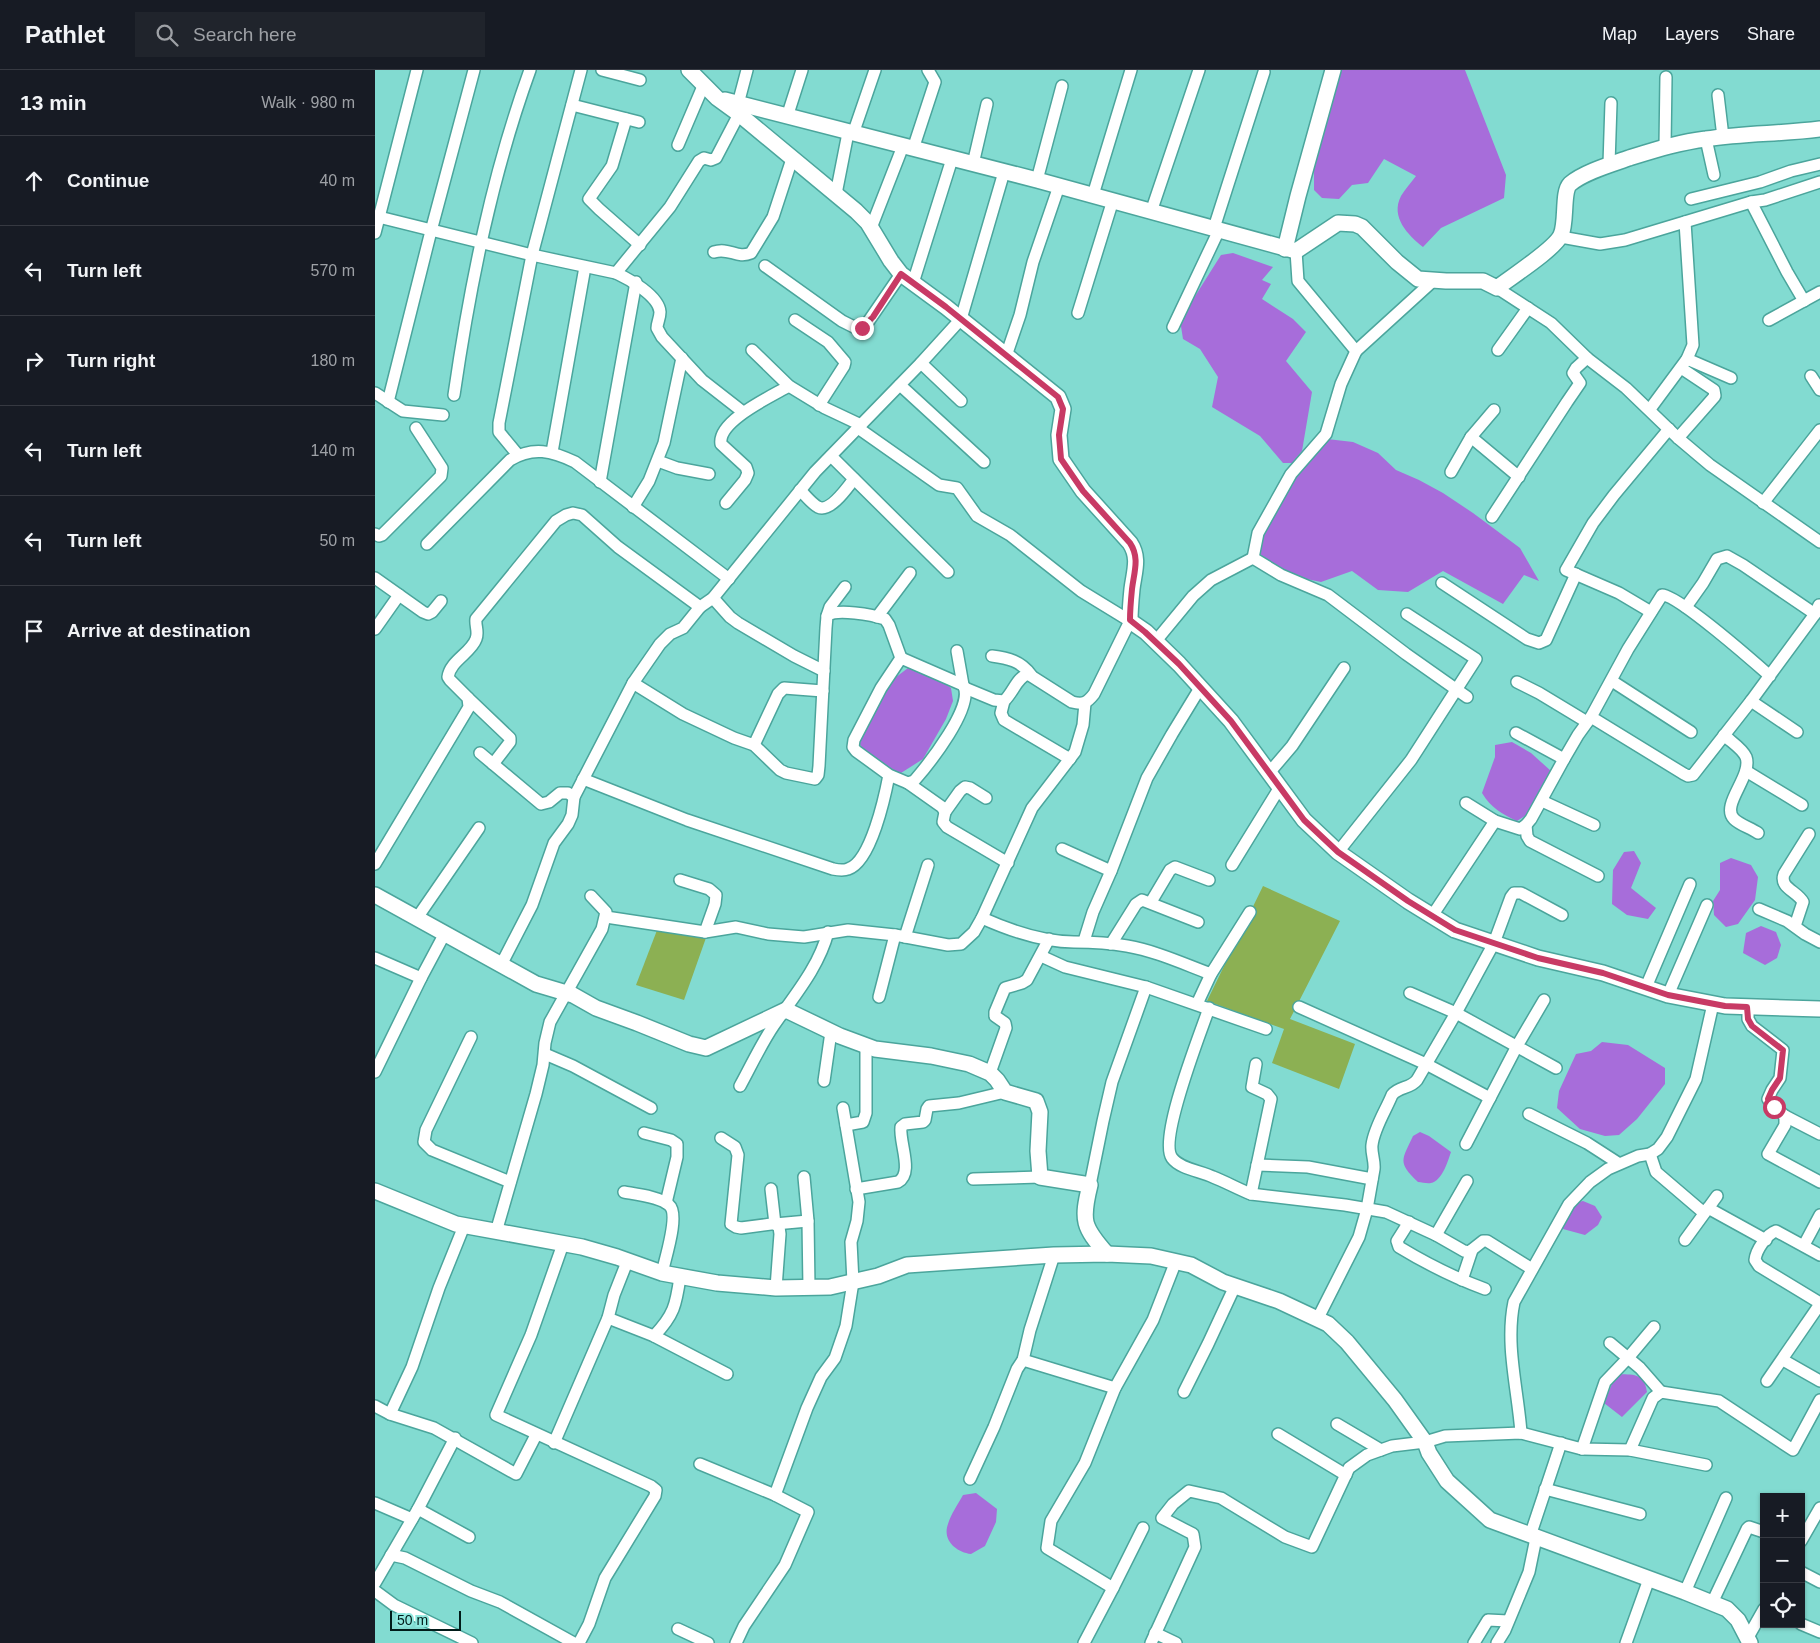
<!DOCTYPE html>
<html lang="en">
<head>
<meta charset="utf-8">
<style>
	body { margin:0; font-family:Arial,sans-serif; background:#20242c; color:#f1f3f6 }
	.controls { position:absolute; right:15px; bottom:15px; display:grid; overflow:hidden; border-radius:0px; box-shadow:0 1px 4px #0004 }
	.controls button { width:45px; height:45px; display:grid; place-items:center; padding:0; border:0; border-bottom:1px solid #363941; background:#171b24; color:#f1f3f6; font:25px sans-serif }
	.scale { position:absolute; left:15px; bottom:12px; width:71px; box-sizing:border-box; padding-left:5px; border:2px solid #011c1a; border-top:0; font-size:14px; line-height:18px; white-space:nowrap; color:#011c1a; -webkit-text-stroke:4px #8fe8de; paint-order:stroke }
	.stop { position:absolute; width:15px; height:15px; margin:-11px; border:4px solid #c83a65; border-radius:50%; background:#fff }
	.stop.end { background:#c83a65; border-color:#fff; box-shadow:0 1px 5px #0008 }
	.list { margin:0; padding:0; list-style:none }
	h2 { display:flex; justify-content:space-between; align-items:center; height:65px; margin:0; padding:0 20px; font-size:21px }
	h2 small { font-size:16px; font-weight:400; color:#9ea1a6 }
	.list li { display:grid; grid-template-columns:32px 1fr auto; gap:15px; align-items:center; box-sizing:border-box; height:90px; padding:0 20px; border-top:1px solid #363941 }
	.list b { display:block; font-size:19px; white-space:nowrap }
	.list em { font-size:16px; font-style:normal; color:#9ea1a6 }
	.icon { flex:none; width:28px; height:28px; fill:none; stroke:currentColor; stroke-width:2; stroke-linecap:round; stroke-linejoin:round }
	.map { position:relative; flex:none; width:1445px; height:1573px; overflow:hidden }
	header { display:flex; align-items:center; gap:30px; box-sizing:border-box; height:70px; padding:0 25px; background:#171b24; border-bottom:1px solid #363941 }
	header strong { font-size:24px }
	nav { display:flex; gap:28px; margin-inline-start:auto; font-size:18px }
	.search { width:350px; height:45px; background:#20242c; display:flex; align-items:center; gap:12px; box-sizing:border-box; padding:0 18px; border-radius:0px; color:#9ea1a6; font-size:19px }
	main { display:flex }
	aside { flex:1; background:#171b24 }
	.map>svg:first-child { display:block }
	.green { fill:#8cb053 }
	.water { fill:#a76dda }
	.lines { fill:none; stroke-linecap:round; stroke-linejoin:round }
	.street-casing { stroke:#4ba59c; stroke-width:14 }
	.secondary-casing { stroke:#4ba59c; stroke-width:18 }
	.street { stroke:#fff; stroke-width:11 }
	.secondary { stroke:#fff; stroke-width:15 }
	.route { stroke:#c83a65; stroke-width:6 }
</style>
</head>
<body>
<header>
<strong>Pathlet</strong>
<div class="search"><svg class="icon" aria-label="search" viewBox="0 0 24 24"><circle cx="10" cy="10" r="6"/><path d="M15 15l6 6"/></svg>Search here</div>
<nav><a>Map</a><a>Layers</a><a>Share</a></nav>
</header>
<main>
<aside>
<h2>13 min<small>Walk · 980 m</small></h2>
<ul class="list">
<li><svg class="icon" aria-label="ahead" viewBox="0 0 24 24"><path d="M12 20V5M6 11l6-6 6 6"/></svg><div><b>Continue</b></div><em>40 m</em></li>
<li><svg class="icon" aria-label="left" viewBox="0 0 24 24"><path d="M17 20v-9H6M10 6l-5 5 5 5"/></svg><div><b>Turn left</b></div><em>570 m</em></li>
<li><svg class="icon" aria-label="right" viewBox="0 0 24 24"><path d="M7 20v-9h11M14 6l5 5-5 5"/></svg><div><b>Turn right</b></div><em>180 m</em></li>
<li><svg class="icon" aria-label="left" viewBox="0 0 24 24"><path d="M17 20v-9H6M10 6l-5 5 5 5"/></svg><div><b>Turn left</b></div><em>140 m</em></li>
<li><svg class="icon" aria-label="left" viewBox="0 0 24 24"><path d="M17 20v-9H6M10 6l-5 5 5 5"/></svg><div><b>Turn left</b></div><em>50 m</em></li>
<li><svg class="icon" aria-label="arrive" viewBox="0 0 24 24"><path d="M6 21V4h12l-3 4 3 4H6"/></svg><div><b>Arrive at destination</b></div></li>
</ul>
</aside>
<div class="map">
<svg width="1445" height="1573" viewBox="0 0 1445 1573">
	<rect width="100%" height="100%" fill="#82dbd1"/>
	<!-- green -->
	<g class="green">
		<polygon points="888,816 965,851 915,949 980,974 964,1019 897,993 909,959 832,931"/>
		<polygon points="284,855 332,865 309,930 261,915"/>
	</g>
	<!-- water -->
	<g class="water">
		<path d="M966 0H1090L1131 105 1129 128 1066 158 1048 177C1033 165 1015 147 1026 126 1030 119 1036 113 1041 106L1009 89 993 113 977 115 964 129 947 128 939 120V97Z"/>
		<polygon points="858,183 898,197 887,210 896,214 887,229 918,249 931,262 911,291 937,322 927,381 917,393 908,393 885,366 837,337 843,307 825,279 808,269 805,250 846,185"/>
		<polygon points="952,369 978,372 1003,383 1021,400 1044,410 1068,423 1098,443 1145,478 1164,511 1149,505 1128,534 1068,501 1033,522 1003,520 977,501 946,512 922,507 891,495 879,482 902,432 935,384"/>
		<path d="M533 598 555 603 576 618 578 631 571 649 548 689 526 703C502 696 496 694 483 671L512 614Z"/>
		<path d="M1137 672 1156 683 1176 701 1153 744 1142 751C1127 744 1116 738 1107 723L1120 687V675Z"/>
		<polygon points="1259,781 1266,793 1256,818 1281,838 1273,849 1252,845 1237,834 1238,800 1249,782"/>
		<polygon points="1356,788 1376,795 1383,807 1380,830 1363,854 1351,857 1339,845 1338,831 1345,820 1345,793"/>
		<polygon points="1386,856 1401,862 1406,875 1402,888 1390,895 1368,883 1371,863"/>
		<polygon points="1227,972 1253,975 1290,998 1290,1014 1262,1049 1244,1065 1230,1066 1205,1059 1182,1038 1184,1021 1201,984 1216,981"/>
		<path d="M1045 1062 1054 1066 1076 1082C1073 1091 1067 1111 1056 1113 1052 1114 1047 1112 1043 1112 1022 1092 1027 1090 1038 1066Z"/>
		<polygon points="1208,1131 1220,1136 1227,1147 1223,1155 1210,1165 1188,1159 1186,1153 1199,1133"/>
		<path d="M1241 1304C1258 1305 1269 1302 1272 1322L1247 1347 1229 1333Z"/>
		<path d="M601 1423 622 1439 621 1452 610 1476 596 1484C581 1482 567 1470 573 1454 576 1444 583 1434 588 1425Z"/>
	</g>
	<g class="lines">
		<!-- street casing -->
		<g class="street-casing">
			<g id="street">
				<polyline points="227,0 265,10"/>
				<polyline points="1343,25 1348,67"/>
				<polyline points="363,34 372,0"/>
				<polyline points="197,35 264,52"/>
				<polyline points="412,47 427,0"/>
				<polyline points="251,49 237,96 214,129 224,139 265,175"/>
				<polyline points="478,64 500,0"/>
				<polyline points="1331,69 1339,105"/>
				<polyline points="303,75 329,14"/>
				<polyline points="1290,76 1291,7"/>
				<polyline points="538,79 560,12 553,0"/>
				<polyline points="598,94 612,34"/>
				<polyline points="1234,94 1236,33"/>
				<polyline points="662,110 687,16"/>
				<polyline points="461,124 473,63"/>
				<polyline points="718,125 756,0"/>
				<polyline points="1316,129 1385,112 1416,101 1445,94"/>
				<polyline points="1376,132 1390,130 1445,112"/>
				<polyline points="776,142 824,0"/>
				<path d="M0 146 157 185 241 203C254 209 284 226 285 242 285 248 282 253 282 258L287 267 327 310 368 342"/>
				<polyline points="496,158 528,76"/>
				<polyline points="839,158 889,2"/>
				<polyline points="0,163 42,0"/>
				<polyline points="1186,167 1225,174 1250,170 1376,132 1412,202 1429,231"/>
				<polyline points="921,181 923,211 981,281 966,314 951,364 916,404 883,463 878,488 906,505 953,525 1031,584 1092,627"/>
				<path d="M339 182C354 177 362 189 376 183L398 147 417 89"/>
				<polyline points="390,196 467,251 481,258 487,258 491,255 526,204"/>
				<polyline points="241,203 295,137 324,91 329,88 336,90 341,88 364,44"/>
				<polyline points="538,213 577,89"/>
				<polyline points="1122,218 1176,253 1212,288 1251,318 1303,368 1335,395 1445,472"/>
				<polyline points="703,243 738,130"/>
				<polyline points="420,250 453,272 470,292 469,296 444,335"/>
				<polyline points="1394,250 1445,222"/>
				<polyline points="798,257 844,160"/>
				<polyline points="377,280 414,316 450,338 486,355"/>
				<polyline points="1123,280 1153,238"/>
				<polyline points="981,281 1059,210"/>
				<polyline points="631,286 645,245 658,192 684,116"/>
				<polyline points="1312,289 1356,308"/>
				<polyline points="546,293 586,331"/>
				<polyline points="1436,306 1445,320"/>
				<polyline points="525,315 609,392"/>
				<polyline points="0,323 28,341 68,345"/>
				<path d="M79 325C95 215 117 105 155 0"/>
				<polyline points="13,332 56,161 99,0"/>
				<polyline points="1275,339 1312,289 1318,275 1310,152"/>
				<path d="M483 358 564 415 582 418 602 446 635 465 706 521 755 551 719 624C712 633 708 635 697 632L653 604C642 607 638 623 629 631L619 630 590 618"/>
				<polyline points="1096,367 1144,407"/>
				<polyline points="1303,368 1340,326 1339,320 1306,298"/>
				<polyline points="177,382 210,197"/>
				<polyline points="143,385 124,362 124,353 157,185 206,0"/>
				<polyline points="456,386 573,502"/>
				<polyline points="283,391 302,398 334,404"/>
				<polyline points="1076,402 1096,367 1119,340"/>
				<polyline points="225,412 261,212"/>
				<path d="M425 420C431 426 436 433 443 437 455 443 472 418 479 409"/>
				<path d="M351 433 370 410 373 403 371 397 346 374C342 351 397 326 414 316"/>
				<polyline points="1388,433 1445,360"/>
				<polyline points="258,437 274,411 289,373 307,288"/>
				<polyline points="1117,447 1192,332 1205,313 1198,303 1201,298 1212,288"/>
				<polyline points="0,464 4,466 7,465 66,406 67,398 41,358"/>
				<path d="M52 474 135 390C158 376 177 381 200 392L354 509"/>
				<polyline points="0,508 48,542 53,544 57,542 66,531"/>
				<polyline points="1067,513 1152,569 1164,573 1171,570 1201,504"/>
				<polyline points="338,528 355,547 363,553 419,586 449,601"/>
				<polyline points="1311,537 1328,513 1342,489 1352,486 1368,495 1440,544"/>
				<polyline points="1276,542 1244,523 1191,500 1218,453 1239,425 1294,359"/>
				<polyline points="452,546 455,537 470,517"/>
				<polyline points="502,547 535,503"/>
				<polyline points="0,559 24,525"/>
				<polyline points="780,572 818,526 836,510 878,488"/>
				<polyline points="582,581 588,615"/>
				<path d="M617 586C633 588 646 591 656 605"/>
				<path d="M1395 606C1378 591 1303 525 1287 525L1253 579 1216 647 1309 704 1313 706 1318 705 1376 631 1440 544 1444 535"/>
				<polyline points="1237,611 1316,662"/>
				<polyline points="1142,612 1164,623 1212,652"/>
				<path d="M258 613 308 644 359 668 379 675 405 700 411 703 440 709 443 705 444 696 451 558 452 546C461 538 498 545 510 549L514 555 526 588"/>
				<polyline points="93,628 135,668 135,672 118,694"/>
				<polyline points="629,631 626,643 629,650 695,689"/>
				<polyline points="1376,631 1422,662"/>
				<path d="M1349 665C1356 672 1367 678 1371 687 1378 706 1345 735 1359 749 1365 755 1376 758 1383 763"/>
				<polyline points="379,675 403,624 409,618 448,621"/>
				<polyline points="105,683 166,734 174,732 185,723 193,723 199,727"/>
				<polyline points="1189,689 1203,665 1216,647"/>
				<polyline points="1371,701 1427,735"/>
				<polyline points="894,703 917,676 969,598"/>
				<path d="M208 709 312 750 458 799C463 800 468 801 473 799 496 792 510 726 514 705L481 681 478 677 479 670 506 618 526 588 588 615C601 635 553 695 539 711L533 713 514 705"/>
				<polyline points="533,713 567,737 570,742 568,752 572,757 633,793"/>
				<polyline points="1167,731 1219,755"/>
				<polyline points="1091,733 1120,751 1145,759 1151,755 1156,749 1189,689 1141,663"/>
				<polyline points="570,742 585,721 590,717 595,718 611,728"/>
				<polyline points="1151,755 1152,766 1155,771 1223,806"/>
				<polyline points="687,779 736,801"/>
				<polyline points="963,782 1036,690 1101,589 1032,544"/>
				<path d="M0 794 94 637 93 628 75 610 73 607C75 591 96 583 101 569 104 562 100 556 101 549L181 451 191 445 198 443 207 445 243 477 325 537 338 528 440 402 546 293 586 249 629 102"/>
				<polyline points="857,795 905,717"/>
				<polyline points="305,810 334,819 341,825 340,834 330,862"/>
				<polyline points="776,832 795,800 800,797 834,810"/>
				<polyline points="1384,839 1412,851 1430,864 1445,872"/>
				<polyline points="1057,846 1120,751"/>
				<polyline points="231,847 330,862 361,857 393,864 429,867 473,860 520,865 573,875 586,874 599,862 607,848 657,738 700,682 708,655 710,633"/>
				<polyline points="42,848 104,758"/>
				<path d="M607 848C636 861 667 872 699 872 717 872 735 873 752 876 781 881 809 894 836 904L875 842"/>
				<path d="M1420 856 1428 832C1422 821 1404 818 1409 804L1434 764"/>
				<polyline points="530,867 553,795"/>
				<polyline points="709,871 718,842 736,801 772,708 797,664 825,618"/>
				<polyline points="736,874 761,834 767,830 823,852"/>
				<polyline points="666,886 690,897 771,917 891,959"/>
				<polyline points="0,888 46,908"/>
				<polyline points="126,895 157,835 179,773 193,754 197,745 199,727 258,613 285,574 295,564 308,558 325,537"/>
				<polyline points="1271,917 1315,814"/>
				<polyline points="1035,923 1081,943 1181,998"/>
				<polyline points="1293,925 1332,835"/>
				<polyline points="504,927 520,865"/>
				<polyline points="822,934 836,904"/>
				<polyline points="924,937 1051,994 1115,1028"/>
				<polyline points="1373,937 1373,949 1377,956 1408,980 1405,1008 1397,1020 1393,1029 1399,1037 1410,1046 1410,1055 1393,1084 1445,1112"/>
				<path d="M834 938C826 962 783 1069 797 1088 805 1099 826 1101 838 1107 851 1112 863 1119 876 1124L970 1135 1011 1142 1061 1165 1089 1181 1094 1182 1108 1171H1112L1157 1199"/>
				<polyline points="96,967 51,1060 49,1072 57,1080 135,1112"/>
				<polyline points="170,984 198,996 276,1038"/>
				<polyline points="0,1002 46,908 70,863"/>
				<polyline points="615,1003 631,958 630,953 620,946 620,942 630,918 647,913 652,910 674,869"/>
				<polyline points="449,1011 456,962"/>
				<path d="M365 1016C376 996 386 974 399 955 419 926 444 897 453 862"/>
				<polyline points="1154,1044 1212,1073 1243,1093"/>
				<polyline points="1410,1046 1445,1064"/>
				<polyline points="471,1055 488,1052 491,1043 491,976"/>
				<polyline points="269,1063 296,1070 302,1074 302,1087 291,1133"/>
				<polyline points="346,1068 360,1077 363,1085 356,1154 361,1157 366,1158 396,1154 400,1154 404,1157 405,1164 401,1218"/>
				<polyline points="1091,1074 1142,976 1169,930"/>
				<polyline points="1275,1084 1281,1102 1329,1143"/>
				<polyline points="882,1095 933,1097 997,1109"/>
				<polyline points="429,1107 433,1151 434,1218"/>
				<polyline points="598,1109 665,1107"/>
				<polyline points="715,1115 728,1051 737,1012 771,917"/>
				<polyline points="396,1119 400,1154 433,1151"/>
				<path d="M481 1119 523 1112C539 1103 524 1073 526 1057L530 1054 548 1052 550 1050 552 1039 554 1036 584 1033 630 1022"/>
				<path d="M249 1122C260 1124 286 1127 294 1135 305 1144 290 1189 287 1203"/>
				<polyline points="876,1124 896,1029 892,1024 877,1017 881,994"/>
				<polyline points="1333,1138 1391,1170"/>
				<path d="M1034 1152 1022 1171 1024 1177C1052 1194 1080 1208 1110 1219"/>
				<polyline points="89,1156 64,1218 37,1297 15,1344 59,1358 141,1404 161,1365"/>
				<polyline points="121,1162 161,1024 168,995 170,973 175,952 227,859 231,842 216,826"/>
				<polyline points="1061,1165 1092,1111"/>
				<polyline points="1310,1170 1342,1126"/>
				<polyline points="188,1174 156,1265 121,1345 276,1416 281,1420 280,1426 230,1508 214,1554 204,1573"/>
				<polyline points="1429,1175 1445,1145"/>
				<path d="M1445 1185 1401 1161C1392 1164 1381 1180 1380 1190L1384 1196 1445 1233"/>
				<polyline points="1087,1210 1097,1180"/>
				<polyline points="233,1248 279,1266 352,1304"/>
				<path d="M943 1248 984 1167 992 1139 999 1099C1000 1091 996 1083 997 1075 999 1058 1011 1040 1017 1025 1024 1016 1035 1019 1042 1010L1081 943 1119 873 1136 827 1139 823H1146L1187 845"/>
				<path d="M279 1266C299 1245 301 1235 305 1207"/>
				<polyline points="1235,1273 1265,1298 1286,1322"/>
				<polyline points="648,1290 740,1318"/>
				<polyline points="1408,1290 1445,1311"/>
				<polyline points="1392,1311 1445,1234"/>
				<polyline points="809,1322 833,1274 860,1216"/>
				<polyline points="0,1336 15,1344"/>
				<polyline points="962,1354 1006,1380"/>
				<path d="M1146 1363C1143 1320 1130 1275 1139 1232L1194 1134 1215 1112 1233 1099 1263 1086 1275 1084 1283 1079 1292 1067 1321 1009 1338 934"/>
				<polyline points="903,1364 971,1405"/>
				<polyline points="179,1373 233,1248 239,1225 252,1192"/>
				<polyline points="1207,1379 1230,1312 1253,1288 1279,1257"/>
				<polyline points="1255,1380 1278,1328 1286,1322 1344,1331 1418,1380 1445,1330"/>
				<polyline points="325,1394 400,1425 433,1442 410,1495 369,1556 361,1573"/>
				<polyline points="595,1409 619,1357 642,1299 648,1290 655,1260 679,1185"/>
				<polyline points="1170,1419 1265,1444"/>
				<polyline points="400,1425 432,1338 446,1307 460,1288 471,1256 478,1212 476,1172 482,1151 484,1132 468,1038"/>
				<polyline points="0,1433 37,1449"/>
				<polyline points="43,1439 94,1467"/>
				<polyline points="1155,1466 1186,1373"/>
				<polyline points="1426,1471 1445,1438"/>
				<polyline points="16,1485 30,1488 96,1521 125,1532 199,1573"/>
				<polyline points="1426,1502 1445,1512"/>
				<polyline points="0,1513 43,1439 80,1368"/>
				<polyline points="738,1518 672,1478 676,1451 710,1393 740,1318 778,1250 801,1191"/>
				<polyline points="0,1521 19,1535 97,1573"/>
				<polyline points="1310,1522 1351,1428"/>
				<polyline points="1337,1533 1372,1459 1374,1457 1386,1461"/>
				<polyline points="1426,1554 1445,1562"/>
				<polyline points="303,1559 333,1573"/>
				<polyline points="780,1563 801,1573"/>
				<polyline points="1372,1569 1389,1539"/>
				<polyline points="709,1573 738,1518 768,1458"/>
				<polyline points="776,1573 820,1477 818,1464 787,1448 798,1434 814,1421 846,1428 910,1467 937,1477 974,1398 992,1385 1017,1376 1050,1372 1070,1366 1146,1363 1207,1379 1255,1380 1331,1395"/>
				<polyline points="1099,1573 1113,1550 1133,1551"/>
				<polyline points="1122,1573 1130,1560 1154,1502 1161,1468"/>
				<polyline points="1251,1573 1274,1509"/>
			</g>
		</g>
		<!-- secondary casing -->
		<g class="secondary-casing">
			<g id="secondary">
				<path d="M314 0 342 28 364 44 481 141 493 153 516 191 526 204 571 237 683 327 688 339 684 365 686 389 708 421 755 473C765 488 759 502 757 519 756 529 755 540 755 551L771 562 804 594 856 651 929 750 963 782 1033 831 1080 860 1163 888 1228 903 1293 925 1350 936 1445 939"/>
				<path d="M350 30 662 110 921 181 963 153 980 154 987 157 1022 192 1043 209 1071 211H1108L1122 218C1136 207 1180 179 1186 165 1192 152 1187 122 1195 114 1209 102 1237 94 1254 88 1280 80 1305 72 1331 69 1369 63 1407 64 1445 59"/>
				<polyline points="910,179 923,126 958,0"/>
				<path d="M0 825 161 914 198 925 221 938 262 953 314 974 331 978 411 940 465 966 500 979 556 986 594 994 615 1003 622 1010 630 1022 661 1031 665 1042 663 1081 665 1107 715 1115C706 1151 708 1157 732 1184"/>
				<polyline points="0,1121 81,1154 207,1177 242,1187 287,1203 342,1213 401,1218 455,1217 503,1206 532,1195 679,1185 732,1184 776,1186 816,1195 848,1212 904,1231 953,1254 972,1272 1020,1330 1050,1372 1054,1383 1072,1411 1115,1450 1310,1522 1352,1539 1363,1550 1375,1573"/>
			</g>
		</g>
		<!-- street -->
		<use href="#street" class="street"/>
		<!-- secondary -->
		<use href="#secondary" class="secondary"/>
	</g>
	<g class="lines">
		<!-- route -->
		<path class="route" d="M487 258 498 247 526 204 571 237 683 327 688 339 684 365 686 389 708 421 755 473C765 488 759 502 757 519 756 529 755 540 755 550L770 562 804 594 856 651 929 750 963 782 1033 831 1080 860 1163 888 1228 903 1293 925 1350 936 1372 937 1373 949 1377 956 1408 980 1405 1008 1397 1020 1393 1029 1399 1037"/>
	</g>
</svg>
<div class="controls">
<button>+</button>
<button>−</button>
<button><svg class="icon" aria-label="locate" viewBox="0 0 24 24"><circle cx="12" cy="12" r="6"/><path d="M12 2v4M12 18v4M2 12h4M18 12h4"/></svg></button>
</div>
<div class="scale">50 m</div>
<div class="stop" style="left:1399px;top:1037px"></div>
<div class="stop end" style="left:487px;top:258px"></div>
</div>
</main>
</body>
</html>
